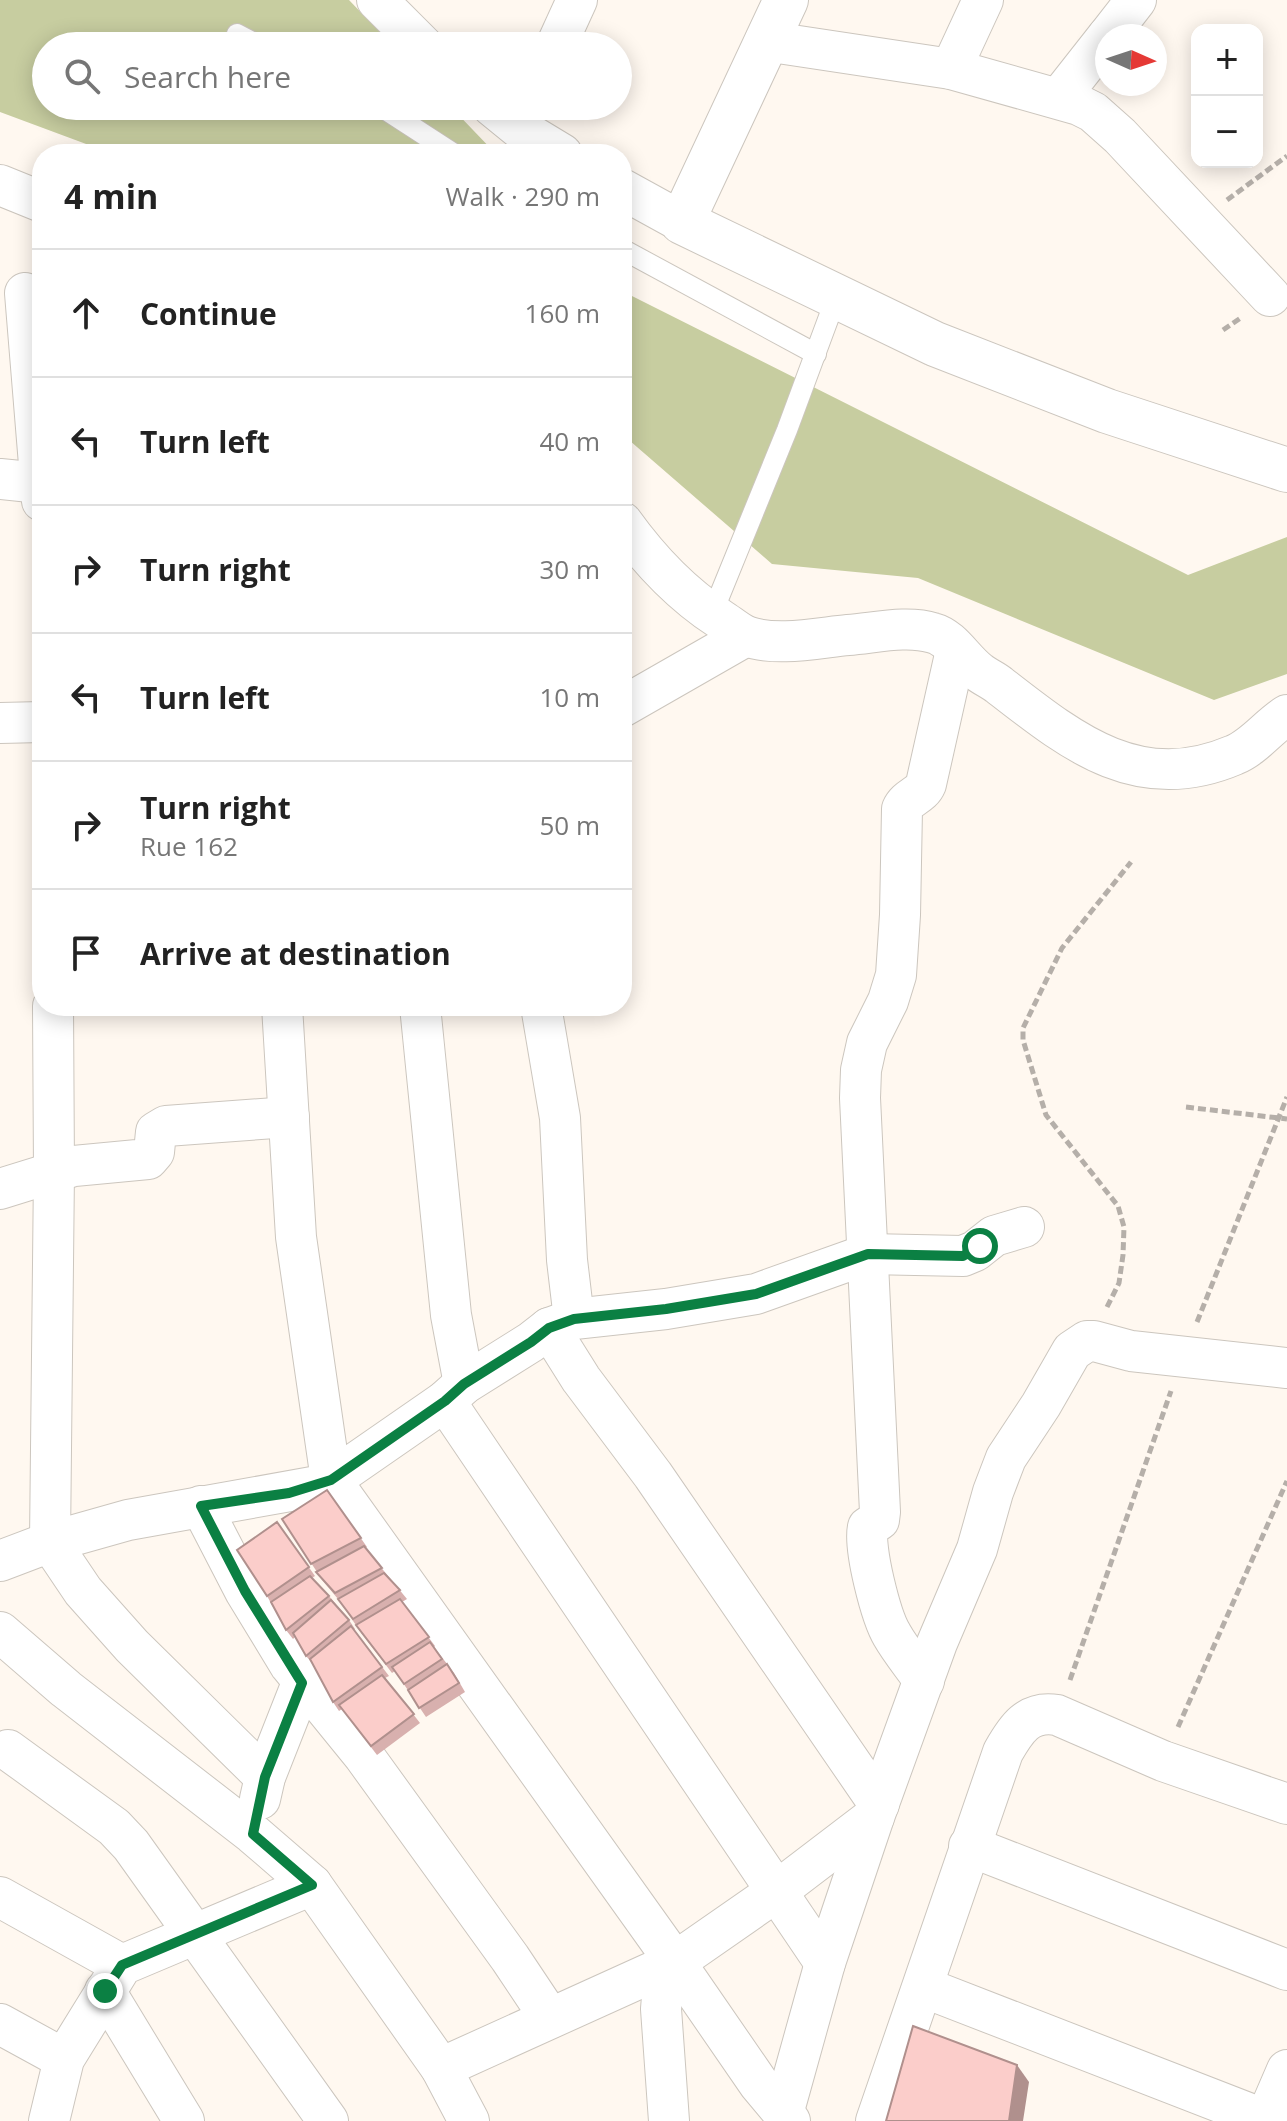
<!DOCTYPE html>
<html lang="en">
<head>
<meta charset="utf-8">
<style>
	body { margin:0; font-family:"Open Sans",sans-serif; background:#f2f2f2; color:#222 }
	.controls { position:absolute; right:24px; top:24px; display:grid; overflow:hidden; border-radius:16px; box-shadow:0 4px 20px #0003 }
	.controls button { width:72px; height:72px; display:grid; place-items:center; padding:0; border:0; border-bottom:2px solid #e0e0e0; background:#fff; color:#222; font:40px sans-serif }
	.compass { position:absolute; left:1095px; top:24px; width:72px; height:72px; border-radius:50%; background:#fff; box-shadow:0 4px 20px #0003; rotate:93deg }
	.stop { position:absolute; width:24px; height:24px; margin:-18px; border:6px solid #0b8043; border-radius:50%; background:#fff }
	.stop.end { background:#0b8043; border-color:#fff; box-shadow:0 2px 8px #0008 }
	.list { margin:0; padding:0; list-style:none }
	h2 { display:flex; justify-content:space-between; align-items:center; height:104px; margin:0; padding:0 32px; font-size:34px }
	h2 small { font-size:26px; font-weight:400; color:#767676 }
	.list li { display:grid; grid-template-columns:52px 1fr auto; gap:24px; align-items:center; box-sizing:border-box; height:128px; padding:0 32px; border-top:2px solid #e0e0e0 }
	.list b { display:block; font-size:30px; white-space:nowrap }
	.list p { margin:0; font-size:26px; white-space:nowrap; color:#767676 }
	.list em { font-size:26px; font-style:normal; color:#767676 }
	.icon { flex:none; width:44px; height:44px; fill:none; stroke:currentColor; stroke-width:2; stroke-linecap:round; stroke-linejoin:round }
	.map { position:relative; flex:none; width:1287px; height:2121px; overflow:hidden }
	.search { position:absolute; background:#fff; box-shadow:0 4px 20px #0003; left:32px; top:32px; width:600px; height:88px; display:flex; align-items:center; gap:20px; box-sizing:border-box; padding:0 28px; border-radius:44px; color:#767676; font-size:30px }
	.panel { position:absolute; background:#fff; box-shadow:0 4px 20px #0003; left:32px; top:144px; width:600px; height:872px; border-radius:32px }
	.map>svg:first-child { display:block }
	.green { fill:#c7cda0 }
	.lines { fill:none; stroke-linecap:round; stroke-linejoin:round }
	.lane-casing { stroke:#ccc6be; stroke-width:22 }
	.street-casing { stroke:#ccc6be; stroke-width:42 }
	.secondary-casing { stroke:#ccc6be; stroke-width:46 }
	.path { stroke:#b5afa9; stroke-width:5; stroke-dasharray:8 4; stroke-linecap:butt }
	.lane { stroke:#fff; stroke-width:20 }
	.street { stroke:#fff; stroke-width:40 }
	.secondary { stroke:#fff; stroke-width:44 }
	.wall { fill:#d8b0ae }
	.shaded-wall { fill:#b0908d }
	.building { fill:#fbcdca; stroke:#b0908d; stroke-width:2 }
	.route { stroke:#0b8043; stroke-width:10 }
</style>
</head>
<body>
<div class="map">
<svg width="1287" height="2121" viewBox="0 0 1287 2121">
	<rect width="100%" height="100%" fill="#fff8f0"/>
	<!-- green -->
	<g class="green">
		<polygon points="0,0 349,0 393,46 46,46 46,106 450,106 496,154 113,154 0,112"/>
		<polygon points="622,291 1188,575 1287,537 1287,674 1214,700 918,578 772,564 622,434"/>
	</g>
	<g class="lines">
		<!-- lane casing -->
		<g class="lane-casing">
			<g id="lane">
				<polyline points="237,34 260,46"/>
				<polyline points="380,106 454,154"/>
				<polyline points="622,249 816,354"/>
				<polyline points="712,614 787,430 836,298"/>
			</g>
		</g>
		<!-- street casing -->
		<g class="street-casing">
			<g id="street">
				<polyline points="377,0 423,46"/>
				<polyline points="1108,36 1136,0"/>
				<polyline points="765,41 951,69 1079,105 1093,112 1120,136 1270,296"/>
				<polyline points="556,46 577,0"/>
				<polyline points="951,69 983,0"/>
				<polyline points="1059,98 1107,37"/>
				<polyline points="492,106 519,128 562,154"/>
				<polyline points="0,185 42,202"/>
				<polyline points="622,189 682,222"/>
				<polyline points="25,293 42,501"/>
				<polyline points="0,479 40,483"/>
				<path d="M622 522C650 561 680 593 720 619 728 624 737 632 746 636 776 647 817 638 848 635 875 633 907 625 933 633 952 638 963 660 979 672 985 677 993 680 999 685 1071 741 1138 796 1234 755 1254 747 1268 727 1287 715"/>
				<polyline points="622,707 746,636"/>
				<polyline points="0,723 42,722"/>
				<polyline points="53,1006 54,1171 50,1542 83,1591 132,1646 265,1777"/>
				<polyline points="282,1006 296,1237 331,1480 675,1962 759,2084 790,2121"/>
				<polyline points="420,1006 451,1315 464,1384"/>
				<polyline points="541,1006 560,1118 567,1260 574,1319"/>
				<polyline points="0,1189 74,1166 148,1159 154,1152 156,1132 166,1126 289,1117"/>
				<polyline points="549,1328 581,1379 653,1475 879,1804"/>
				<polyline points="445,1401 825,1963"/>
				<polyline points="201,1506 245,1591 290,1665 364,1756 510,1958 550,2018"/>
				<polyline points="0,1561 50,1542 128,1520 318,1486 331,1480 445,1401 464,1384 531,1342 549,1328 574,1319 666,1309 756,1294 868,1254 963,1256 975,1251 994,1236 1024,1227"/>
				<polyline points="0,1632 66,1689 253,1834 312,1885 441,2068 469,2121"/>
				<path d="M924 1681C914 1666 901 1651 892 1635 881 1617 863 1547 868 1527L879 1520 880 1512 860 1098 861 1070 867 1043 888 1001 896 975 900 915 902 809C907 797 921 796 926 784L956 650"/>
				<polyline points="8,1750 114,1827 131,1845 328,2121"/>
				<polyline points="260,1799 265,1777 302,1683"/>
				<polyline points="969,1846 1287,1970"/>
				<polyline points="0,1897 122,1965"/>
				<polyline points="923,1987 1266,2120"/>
				<polyline points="105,1991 184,2121"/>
				<polyline points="0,2024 64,2059"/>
				<polyline points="441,2068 675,1962 777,1891 874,1817"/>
				<polyline points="783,2114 825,1963 874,1817 937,1643 977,1549 993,1492 1006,1458 1041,1405 1072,1351 1087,1341 1094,1341 1131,1351 1287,1368"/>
				<polyline points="49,2121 64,2059 122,1965 312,1885"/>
				<polyline points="669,2121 661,2009 662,1997 675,1962"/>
				<path d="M876 2121 1003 1752C1016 1729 1028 1710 1057 1715L1163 1761 1287 1804"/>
				<polyline points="1265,2121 1287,2070"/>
			</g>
		</g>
		<!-- secondary casing -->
		<g class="secondary-casing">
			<polyline id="secondary" points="786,0 682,222 935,344 1107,411 1287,470"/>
		</g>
		<!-- path -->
		<g class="path">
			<polyline points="1227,200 1287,156"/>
			<polyline points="1223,330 1242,317"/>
			<polyline points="1186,1107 1287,1119"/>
			<polyline points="1107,1307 1119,1283 1123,1255 1124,1227 1118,1206 1046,1115 1023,1040 1023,1028 1062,948 1131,862"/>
			<polyline points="1197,1322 1287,1097"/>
			<polyline points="1070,1680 1171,1391"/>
			<polyline points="1178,1727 1287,1481"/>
		</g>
		<!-- lane -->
		<use href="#lane" class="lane"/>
		<!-- street -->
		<use href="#street" class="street"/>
		<!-- secondary -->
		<use href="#secondary" class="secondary"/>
	</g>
	<!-- wall -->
	<g class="wall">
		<polygon points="327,1490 367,1547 365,1548 407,1599 402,1602 435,1646 434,1647 454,1673 465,1692 426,1717 395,1671 392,1673 362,1634 338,1599 323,1581 282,1519"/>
		<polygon points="277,1522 315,1576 312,1578 329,1596 349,1620 355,1629 354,1630 389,1676 385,1678 420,1723 377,1755 342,1709 339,1711 333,1702 313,1664 306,1656 295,1637 293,1639 286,1630 267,1596"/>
	</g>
	<!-- shaded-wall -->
	<polygon class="shaded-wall" points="1017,2065 1029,2082 1023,2121 1009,2121"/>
	<!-- building -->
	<g class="building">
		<polygon points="327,1490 361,1538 311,1564 282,1519"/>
		<polygon points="277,1522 309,1567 267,1596 237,1550"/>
		<polygon points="364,1546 382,1568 335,1593 316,1572"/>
		<polygon points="384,1573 400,1590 353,1619 338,1599"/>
		<polygon points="310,1576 329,1596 286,1630 271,1602"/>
		<polygon points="400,1599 429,1637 386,1664 356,1625"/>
		<polygon points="331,1600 349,1620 306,1656 293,1633"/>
		<polygon points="351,1626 382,1667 333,1702 310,1659"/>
		<polygon points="430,1642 442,1659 404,1684 392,1667"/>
		<polygon points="447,1664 459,1683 419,1708 408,1690"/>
		<polygon points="382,1675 414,1714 371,1746 339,1705"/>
		<polygon points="913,2026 1017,2065 1009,2121 886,2121"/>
	</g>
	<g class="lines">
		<!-- route -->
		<polyline class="route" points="105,1991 122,1965 312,1885 253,1834 265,1777 302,1683 245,1591 201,1506 289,1493 331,1480 445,1401 464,1384 531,1342 549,1328 574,1319 666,1309 756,1294 868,1254 963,1256 980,1246"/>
	</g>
</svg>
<div class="controls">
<button>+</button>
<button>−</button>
</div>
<svg class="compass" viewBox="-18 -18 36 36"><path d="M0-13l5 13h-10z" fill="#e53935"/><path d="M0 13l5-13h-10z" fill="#767676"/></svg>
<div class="stop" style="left:980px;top:1246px"></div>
<div class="stop end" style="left:105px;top:1991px"></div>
<div class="search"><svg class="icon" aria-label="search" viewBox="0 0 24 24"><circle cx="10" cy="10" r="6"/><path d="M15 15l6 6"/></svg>Search here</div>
<section class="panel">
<h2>4 min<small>Walk · 290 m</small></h2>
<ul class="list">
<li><svg class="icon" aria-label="ahead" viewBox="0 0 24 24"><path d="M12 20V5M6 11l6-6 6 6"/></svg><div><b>Continue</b></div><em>160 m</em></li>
<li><svg class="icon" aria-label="left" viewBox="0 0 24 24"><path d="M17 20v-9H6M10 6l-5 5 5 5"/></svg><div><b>Turn left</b></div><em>40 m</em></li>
<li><svg class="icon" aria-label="right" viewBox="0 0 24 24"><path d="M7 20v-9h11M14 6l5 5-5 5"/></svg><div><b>Turn right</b></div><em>30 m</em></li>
<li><svg class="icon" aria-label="left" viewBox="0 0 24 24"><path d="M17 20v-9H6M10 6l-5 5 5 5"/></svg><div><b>Turn left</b></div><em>10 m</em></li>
<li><svg class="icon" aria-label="right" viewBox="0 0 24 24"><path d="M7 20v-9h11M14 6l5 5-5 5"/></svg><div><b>Turn right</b><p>Rue 162</p></div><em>50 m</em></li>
<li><svg class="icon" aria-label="arrive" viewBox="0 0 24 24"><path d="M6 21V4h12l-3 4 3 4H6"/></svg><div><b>Arrive at destination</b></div></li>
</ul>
</section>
</div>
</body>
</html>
